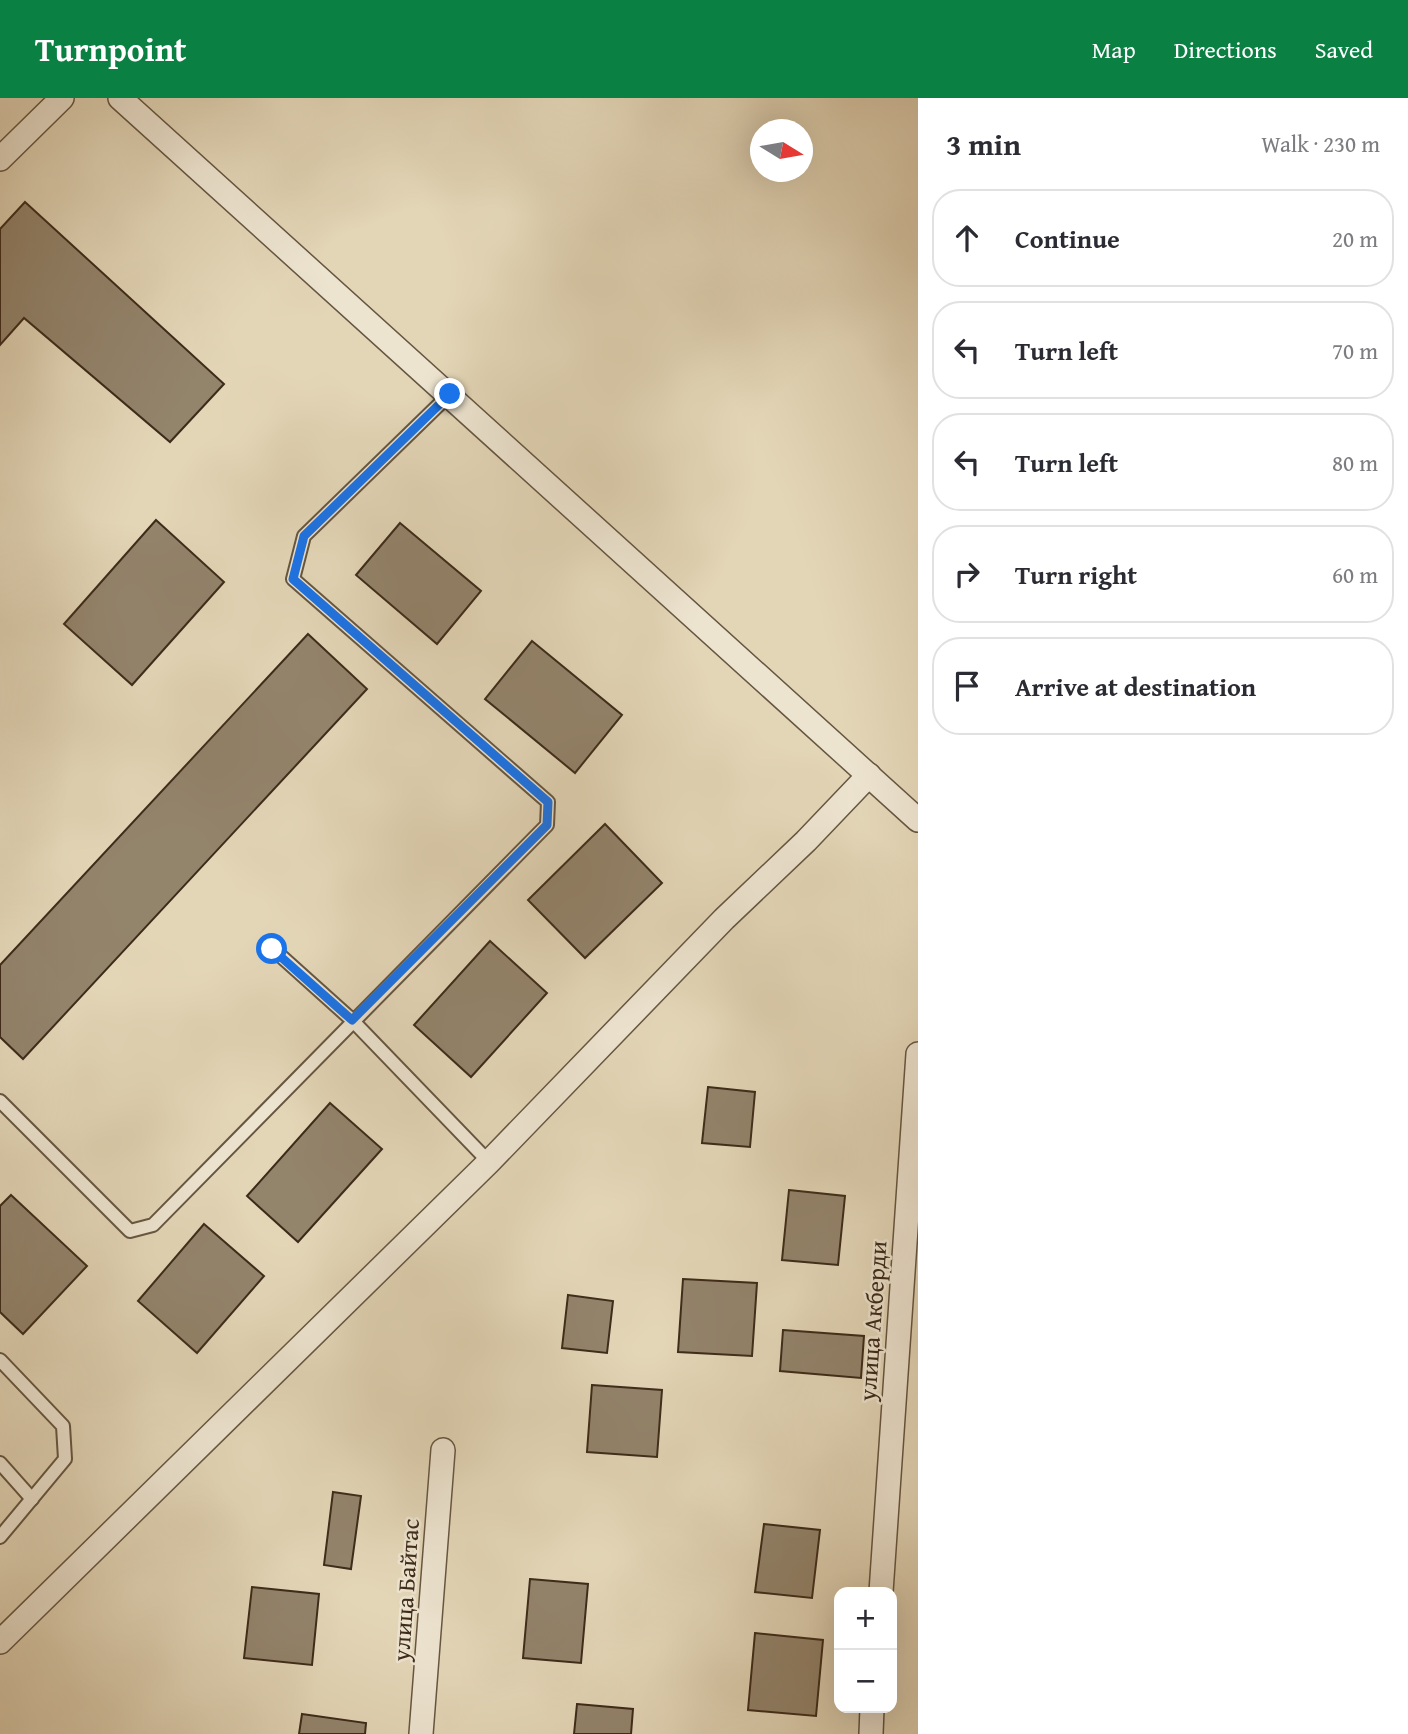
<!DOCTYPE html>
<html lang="en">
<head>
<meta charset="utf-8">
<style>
	body { margin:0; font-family:"Gentium Book Plus",serif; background:#f2f2f3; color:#2b2b33 }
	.controls { position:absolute; right:21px; bottom:21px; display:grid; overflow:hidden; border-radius:14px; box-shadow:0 7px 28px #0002 }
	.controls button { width:63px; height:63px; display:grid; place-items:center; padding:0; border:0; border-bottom:2px solid #e1e1e2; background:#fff; color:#2b2b33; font:35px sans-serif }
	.compass { position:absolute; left:750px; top:21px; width:63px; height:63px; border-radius:50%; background:#fff; box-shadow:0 7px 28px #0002; rotate:101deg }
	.stop { position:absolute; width:21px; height:21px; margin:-16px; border:5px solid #1a73e8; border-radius:50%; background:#fff }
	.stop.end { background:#1a73e8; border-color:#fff; box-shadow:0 2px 7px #0008 }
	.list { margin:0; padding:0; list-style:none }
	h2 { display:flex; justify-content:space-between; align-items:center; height:91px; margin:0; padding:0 28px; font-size:30px }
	h2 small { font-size:23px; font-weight:400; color:#7c7c81 }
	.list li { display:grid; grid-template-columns:46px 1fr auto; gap:21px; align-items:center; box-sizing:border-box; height:98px; margin:0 14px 14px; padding:0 14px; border:2px solid #e1e1e2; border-radius:28px }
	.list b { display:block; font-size:26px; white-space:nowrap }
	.list em { font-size:23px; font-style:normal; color:#7c7c81 }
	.icon { flex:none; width:38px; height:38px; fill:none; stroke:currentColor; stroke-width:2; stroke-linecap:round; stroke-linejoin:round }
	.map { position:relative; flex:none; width:918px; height:1636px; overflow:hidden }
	header { display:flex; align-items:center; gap:42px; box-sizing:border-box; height:98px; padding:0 35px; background:#0b8043; color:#fff }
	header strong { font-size:33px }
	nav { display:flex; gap:38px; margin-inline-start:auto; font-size:24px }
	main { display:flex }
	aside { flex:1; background:#fff }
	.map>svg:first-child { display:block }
	.building { fill:#93846c; stroke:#3d2b1a; stroke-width:2 }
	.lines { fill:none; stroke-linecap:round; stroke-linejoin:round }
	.service-casing { stroke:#665641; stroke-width:16 }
	.minor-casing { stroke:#665641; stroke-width:26 }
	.service { stroke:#ede4d0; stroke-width:12 }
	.minor { stroke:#ede4d0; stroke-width:23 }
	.route { stroke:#1a73e8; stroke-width:9 }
	.labels { text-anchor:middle; stroke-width:5; stroke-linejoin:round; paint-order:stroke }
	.street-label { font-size:24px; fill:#3d2b1a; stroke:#ede4d0 }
</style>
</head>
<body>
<header>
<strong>Turnpoint</strong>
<nav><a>Map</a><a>Directions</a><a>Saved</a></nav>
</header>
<main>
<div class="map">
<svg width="918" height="1636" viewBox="0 0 918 1636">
	<rect width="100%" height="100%" fill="#e3d6b7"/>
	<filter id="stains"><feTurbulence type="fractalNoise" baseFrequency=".00286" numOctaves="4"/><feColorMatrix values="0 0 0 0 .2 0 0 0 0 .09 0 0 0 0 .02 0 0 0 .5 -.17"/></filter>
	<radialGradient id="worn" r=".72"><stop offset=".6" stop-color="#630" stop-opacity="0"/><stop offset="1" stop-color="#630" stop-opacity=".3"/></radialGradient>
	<!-- building -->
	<g class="building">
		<polygon points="25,104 224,286 170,344 24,220 0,247 0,131"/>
		<polygon points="156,422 224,484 132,587 64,526"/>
		<polygon points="400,425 481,493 437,546 356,477"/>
		<polygon points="308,536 367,591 23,961 0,939 0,867"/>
		<polygon points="532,543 622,617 575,675 485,601"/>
		<polygon points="605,726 662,785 585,860 528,802"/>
		<polygon points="490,843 547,895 471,979 414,927"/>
		<polygon points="708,989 755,994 750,1049 702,1045"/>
		<polygon points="330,1005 382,1051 298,1144 247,1098"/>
		<polygon points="789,1092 845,1098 838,1167 782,1162"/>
		<polygon points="11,1097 87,1168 23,1236 0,1214 0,1108"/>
		<polygon points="204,1126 264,1178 197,1255 138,1203"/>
		<polygon points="683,1181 757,1185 752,1258 678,1254"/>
		<polygon points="568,1197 613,1203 607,1255 562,1250"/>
		<polygon points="783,1232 864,1238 861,1280 780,1273"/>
		<polygon points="592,1287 662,1292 657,1359 587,1354"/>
		<polygon points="333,1394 361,1398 351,1471 324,1467"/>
		<polygon points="764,1426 820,1432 812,1500 755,1494"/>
		<polygon points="530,1481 588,1486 581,1565 523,1560"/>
		<polygon points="252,1489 319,1496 312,1567 244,1560"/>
		<polygon points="755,1535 823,1542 816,1618 748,1612"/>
		<polygon points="577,1606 633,1611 631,1636 574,1636"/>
		<polygon points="302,1616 366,1625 365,1636 299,1636"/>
	</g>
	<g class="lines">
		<!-- service casing -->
		<g class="service-casing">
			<g id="service">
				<polyline points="273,851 352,922 489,1064"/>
				<polyline points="0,1003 130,1133 153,1127 547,727 548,704 293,481 304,438 450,296"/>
				<polyline points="0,1262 63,1328 65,1361 0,1439"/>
				<polyline points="0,1365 32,1401"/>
			</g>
		</g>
		<!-- minor casing -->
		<g class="minor-casing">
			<g id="minor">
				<polyline points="120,0 918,722"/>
				<polyline points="0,61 62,0"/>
				<polyline points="881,1494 918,956"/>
				<polyline points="0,1544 489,1064 724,821 806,743 869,677"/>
				<polyline points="421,1636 443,1352"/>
				<polyline points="871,1636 872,1610"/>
			</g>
		</g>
		<!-- service -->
		<use href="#service" class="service"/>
		<!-- minor -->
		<use href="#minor" class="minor"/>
	</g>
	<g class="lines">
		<!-- route -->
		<polyline class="route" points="272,851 352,922 547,727 548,704 293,481 304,438 450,296"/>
	</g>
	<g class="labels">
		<!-- street labels -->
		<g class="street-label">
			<text transform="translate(873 1223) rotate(-86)" y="8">улица Акберди</text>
			<text transform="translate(406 1492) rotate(-86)" y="8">улица Байтас</text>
		</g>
	</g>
	<rect width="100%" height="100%" filter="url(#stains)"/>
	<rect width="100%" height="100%" fill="url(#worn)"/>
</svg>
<div class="controls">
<button>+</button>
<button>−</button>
</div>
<svg class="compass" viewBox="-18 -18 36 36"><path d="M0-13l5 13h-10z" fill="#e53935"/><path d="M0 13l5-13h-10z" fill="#7c7c81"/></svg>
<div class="stop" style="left:272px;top:851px"></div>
<div class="stop end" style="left:450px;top:296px"></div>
</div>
<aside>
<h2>3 min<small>Walk · 230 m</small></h2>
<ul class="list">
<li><svg class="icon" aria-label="ahead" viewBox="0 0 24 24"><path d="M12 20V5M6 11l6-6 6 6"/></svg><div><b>Continue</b></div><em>20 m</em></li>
<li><svg class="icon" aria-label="left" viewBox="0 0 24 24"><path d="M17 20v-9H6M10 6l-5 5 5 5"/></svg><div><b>Turn left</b></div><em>70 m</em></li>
<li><svg class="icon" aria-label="left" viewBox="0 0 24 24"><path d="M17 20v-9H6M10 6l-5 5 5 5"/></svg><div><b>Turn left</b></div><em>80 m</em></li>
<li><svg class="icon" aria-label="right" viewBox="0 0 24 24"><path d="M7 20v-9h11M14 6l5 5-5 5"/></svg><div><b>Turn right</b></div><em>60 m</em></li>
<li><svg class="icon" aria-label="arrive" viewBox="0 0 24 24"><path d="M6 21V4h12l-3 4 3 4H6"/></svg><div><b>Arrive at destination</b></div></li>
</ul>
</aside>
</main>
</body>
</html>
